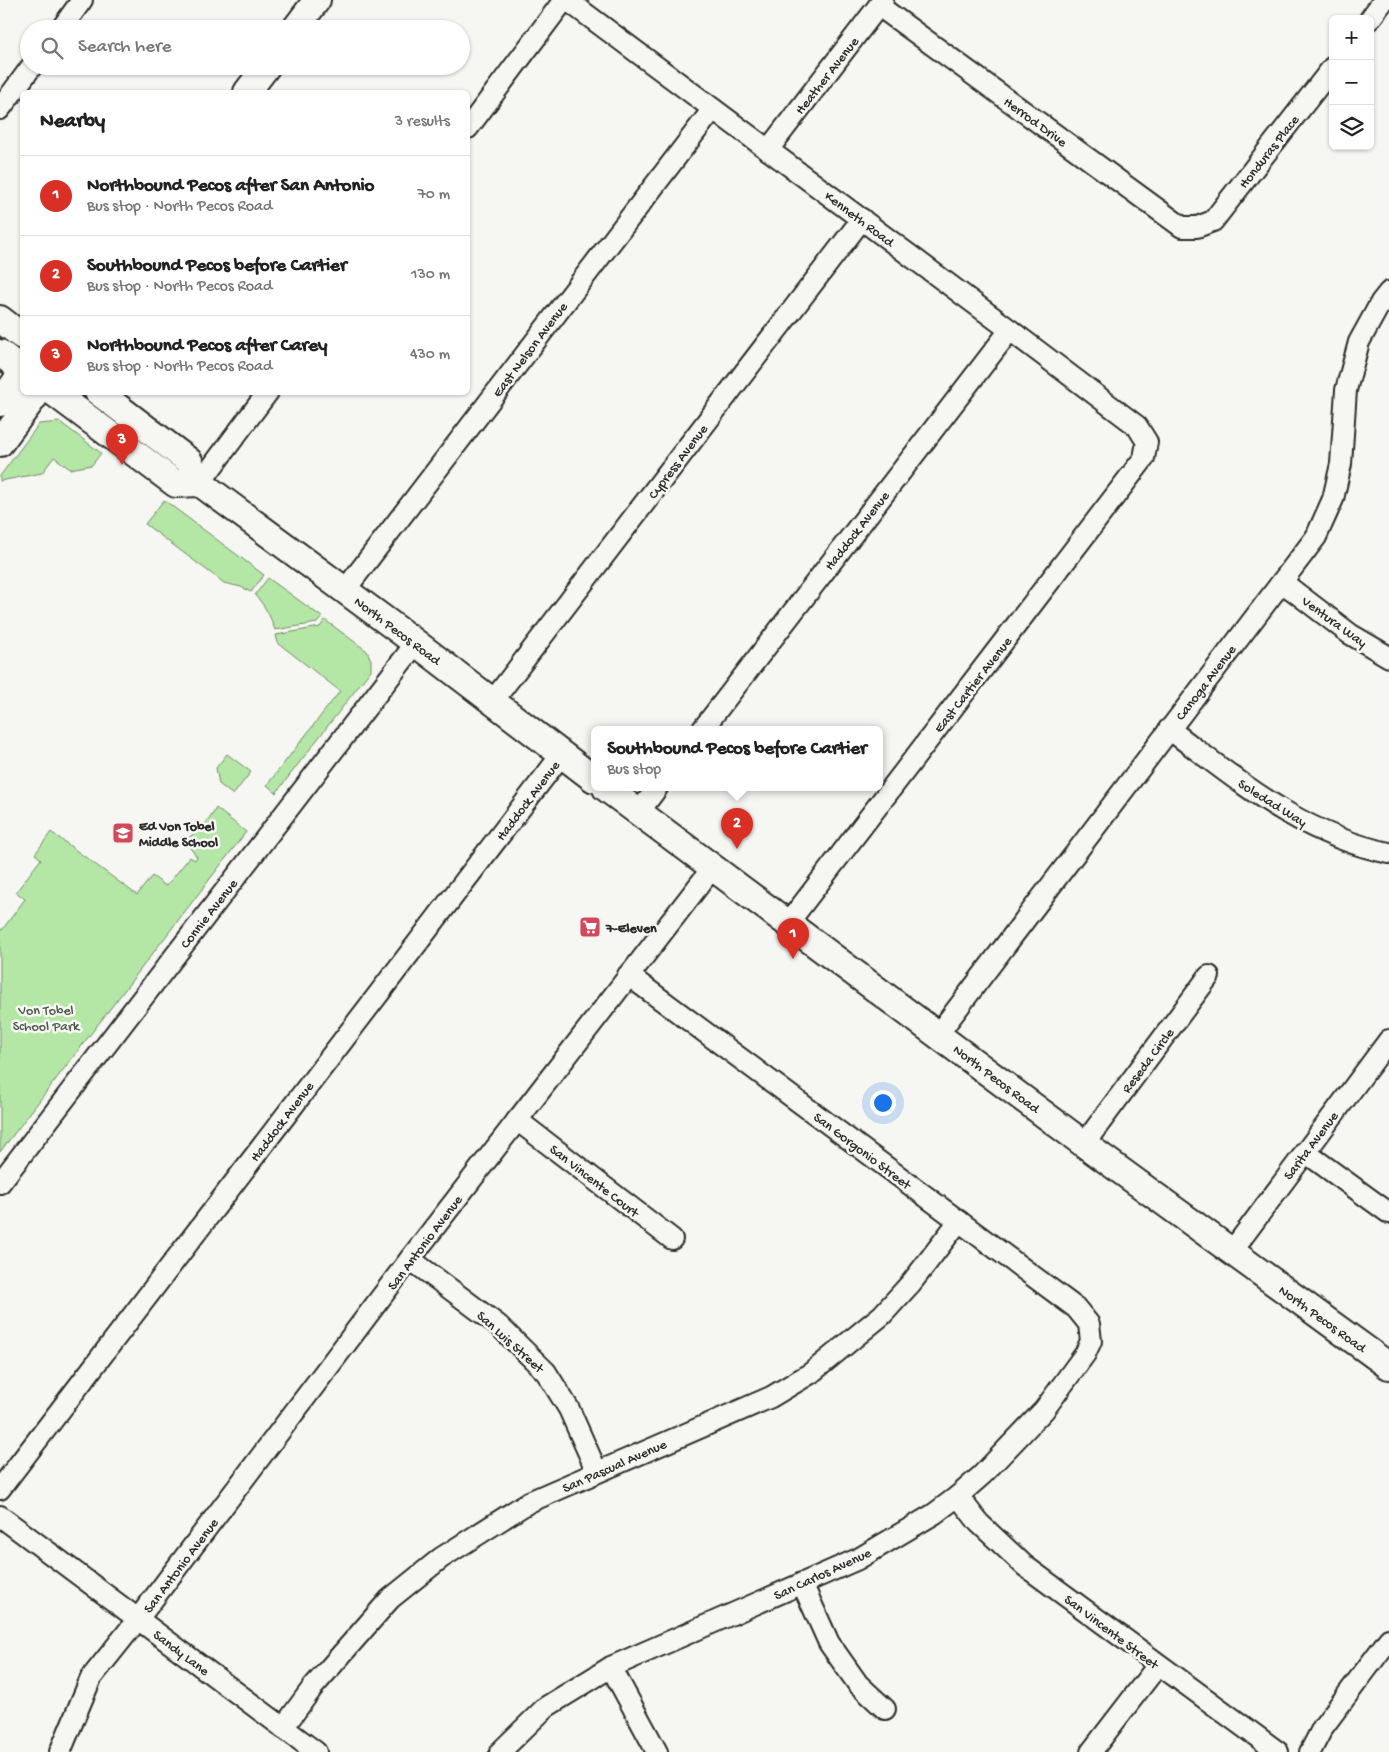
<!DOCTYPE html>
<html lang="en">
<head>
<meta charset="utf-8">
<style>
	body { margin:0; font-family:"Gochi Hand",sans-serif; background:#f6f6f6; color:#222 }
	.controls { position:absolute; right:15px; top:15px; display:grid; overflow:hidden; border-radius:8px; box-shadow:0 1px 4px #0004 }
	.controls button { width:45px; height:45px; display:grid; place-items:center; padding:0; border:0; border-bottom:1px solid #e0e0e0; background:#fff; color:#222; font:25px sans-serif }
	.you { position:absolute; left:882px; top:1102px; width:18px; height:18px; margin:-12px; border:4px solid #fff; border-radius:50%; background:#1a73e8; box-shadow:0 0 0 8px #1a73e833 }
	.badge { display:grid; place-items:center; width:32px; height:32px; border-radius:50%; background:#d93025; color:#fff; font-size:16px; font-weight:700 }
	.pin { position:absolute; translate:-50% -41px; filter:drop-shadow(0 1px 2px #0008) }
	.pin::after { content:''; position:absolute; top:26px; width:18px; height:15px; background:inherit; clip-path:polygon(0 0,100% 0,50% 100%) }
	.popup { position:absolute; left:591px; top:726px; width:292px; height:65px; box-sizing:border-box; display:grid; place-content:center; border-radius:8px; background:#fff; filter:drop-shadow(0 1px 4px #0005); font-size:16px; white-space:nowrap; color:#767676 }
	.popup b { font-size:19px; color:#222 }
	.popup::after { content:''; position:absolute; left:50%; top:100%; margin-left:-10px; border:10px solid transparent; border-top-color:#fff }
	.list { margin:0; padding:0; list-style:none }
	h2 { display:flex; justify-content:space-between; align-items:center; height:65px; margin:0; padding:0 20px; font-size:21px }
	h2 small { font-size:16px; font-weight:400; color:#767676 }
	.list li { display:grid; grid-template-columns:32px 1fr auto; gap:15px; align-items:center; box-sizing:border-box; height:80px; padding:0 20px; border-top:1px solid #e0e0e0 }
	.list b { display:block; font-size:19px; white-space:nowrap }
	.list p { margin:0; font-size:16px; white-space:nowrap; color:#767676 }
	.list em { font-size:16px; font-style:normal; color:#767676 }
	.icon { flex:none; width:28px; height:28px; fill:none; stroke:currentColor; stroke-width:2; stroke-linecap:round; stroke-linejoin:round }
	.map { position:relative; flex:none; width:1389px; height:1752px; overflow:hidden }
	.search { position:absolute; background:#fff; box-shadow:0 1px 4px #0004; left:20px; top:20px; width:450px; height:55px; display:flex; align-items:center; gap:12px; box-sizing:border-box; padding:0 18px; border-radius:28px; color:#767676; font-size:19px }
	.panel { position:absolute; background:#fff; box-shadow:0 1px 4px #0004; left:20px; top:90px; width:450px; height:305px; border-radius:8px }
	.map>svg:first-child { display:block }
	.green { fill:#b4e6a6; stroke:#708868 }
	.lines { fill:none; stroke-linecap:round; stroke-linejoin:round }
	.minor-casing { stroke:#2b2b2b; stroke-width:24 }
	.major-casing { stroke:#2b2b2b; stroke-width:30 }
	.minor { stroke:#f6f6f2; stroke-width:20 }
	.major { stroke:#f6f6f2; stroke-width:26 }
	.labels { text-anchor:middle; stroke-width:5; stroke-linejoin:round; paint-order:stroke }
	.street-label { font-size:14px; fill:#2b2b2b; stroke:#f6f6f2 }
	.poi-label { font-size:14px; font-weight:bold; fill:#2b2b2b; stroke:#f6f6f2; text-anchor:start }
	.park-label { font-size:14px; fill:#4d5a4a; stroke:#f6f6f2 }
</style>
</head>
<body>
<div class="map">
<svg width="1389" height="1752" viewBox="0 0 1389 1752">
	<rect width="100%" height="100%" fill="#f6f6f2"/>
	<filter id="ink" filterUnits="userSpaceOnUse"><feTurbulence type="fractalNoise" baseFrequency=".02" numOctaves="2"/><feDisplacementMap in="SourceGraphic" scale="10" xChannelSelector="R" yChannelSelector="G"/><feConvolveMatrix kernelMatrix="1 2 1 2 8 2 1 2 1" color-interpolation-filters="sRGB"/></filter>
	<g filter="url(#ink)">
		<!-- green -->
		<g class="green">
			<polygon points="60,422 101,453 92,465 70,469 54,457 42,473 0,481 0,476 39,424"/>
			<polygon points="164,500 264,575 251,592 241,587 224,583 145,524"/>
			<path d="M268 578 322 617 317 623 275 630C270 615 265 606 255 595Z"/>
			<polygon points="325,620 367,651 371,660 371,670 276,793 267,785 340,691 278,643 276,635 320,627"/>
			<polygon points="227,754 251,772 233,795 219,784 216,768"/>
			<path d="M216 808 246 832 0 1152V929L2 930 25 899 16 892 41 859 35 854 51 832 137 895 152 876 166 886 190 857 195 860 197 857 184 840C199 832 208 823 216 808Z"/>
		</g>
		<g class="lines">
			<!-- minor casing -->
			<g class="minor-casing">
				<g id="minor">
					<polyline points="567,0 1010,330 1137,426 1147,442 1144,458 789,922"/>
					<polyline points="879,6 1182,227 1197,227 1213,221 1333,67"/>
					<polyline points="1370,19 1384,0"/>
					<polyline points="61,29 82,0"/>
					<polyline points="0,109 32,66"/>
					<polyline points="468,128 564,0"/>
					<polyline points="768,150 883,0"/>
					<polyline points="200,483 268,392"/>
					<polyline points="1282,582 1350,634 1389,657"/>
					<polyline points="345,590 713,109"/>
					<polyline points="492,702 862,219"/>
					<path d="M1169 729C1239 781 1301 835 1389 853"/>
					<polyline points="702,730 1010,330"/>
					<polyline points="639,812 657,788"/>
					<polyline points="938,1034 1316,537 1333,499 1341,464 1346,390 1359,342 1381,302 1389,292"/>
					<polyline points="517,1120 672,1239"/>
					<polyline points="1084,1144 1209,976"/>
					<polyline points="1305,1152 1389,1213"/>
					<polyline points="0,1183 416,643"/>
					<polyline points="1232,1251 1389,1040"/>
					<polyline points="410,1259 498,1325 546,1372 569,1409 597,1472"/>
					<polyline points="0,1489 562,754"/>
					<polyline points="958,1496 979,1523 1025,1566 1278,1752"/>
					<polyline points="0,1516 316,1752"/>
					<polyline points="802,1583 829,1643 858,1684 885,1709"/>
					<polyline points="611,1667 657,1752"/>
					<polyline points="283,1728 313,1687 390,1599 441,1558 529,1502 771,1397 811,1373 882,1315 912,1282 959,1221"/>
					<polyline points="60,1752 91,1678 138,1619 410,1259 713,867"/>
					<polyline points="500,1752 546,1707 611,1667 858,1559 934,1514 958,1496 982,1475 1044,1410 1085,1354 1091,1341 1089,1324 1076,1308 628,975"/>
					<polyline points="1091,1752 1158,1665"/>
					<polyline points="1310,1752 1323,1727 1389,1639"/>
				</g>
			</g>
			<!-- major casing -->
			<g class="major-casing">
				<g id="major">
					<polyline points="295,29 317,0"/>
					<polyline points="247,92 267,66"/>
					<polyline points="0,319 22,336"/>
					<polyline points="0,353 22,370"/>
					<polyline points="53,392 176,484 200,483"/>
					<polyline points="98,392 189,461 200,483 416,643 594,779"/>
					<polyline points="0,403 22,373"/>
					<polyline points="0,443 38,392"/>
					<polyline points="606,788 1084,1144 1389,1366"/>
				</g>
			</g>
			<!-- minor -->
			<use href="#minor" class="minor"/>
			<!-- major -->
			<use href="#major" class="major"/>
		</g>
	</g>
	<!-- icons -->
	<defs>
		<g id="school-square" transform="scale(1.125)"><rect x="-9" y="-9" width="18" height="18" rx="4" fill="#d1495b" stroke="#f6f6f2"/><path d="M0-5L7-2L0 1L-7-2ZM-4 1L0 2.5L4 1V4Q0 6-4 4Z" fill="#fff"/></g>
		<g id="supermarket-square" transform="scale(1.125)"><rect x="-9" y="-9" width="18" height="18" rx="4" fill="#d1495b" stroke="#f6f6f2"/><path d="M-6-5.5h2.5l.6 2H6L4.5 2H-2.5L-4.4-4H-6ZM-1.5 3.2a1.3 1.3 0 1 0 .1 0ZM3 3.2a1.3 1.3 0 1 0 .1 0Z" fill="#fff"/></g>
	</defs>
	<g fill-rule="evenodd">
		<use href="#school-square" x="123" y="833"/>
		<use href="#supermarket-square" x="590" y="927"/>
	</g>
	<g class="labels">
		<!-- street labels -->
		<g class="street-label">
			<text transform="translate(826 75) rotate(-52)" y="5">Heather Avenue</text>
			<text transform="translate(1036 121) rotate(36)" y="5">Herrod Drive</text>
			<text transform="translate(1268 151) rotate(-52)" y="5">Honduras Place</text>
			<text transform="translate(860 218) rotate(37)" y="5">Kenneth Road</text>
			<text transform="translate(529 349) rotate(-53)" y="5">East Nelson Avenue</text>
			<text transform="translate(677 461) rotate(-53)" y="5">Cypress Avenue</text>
			<text transform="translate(856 530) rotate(-52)" y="5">Haddock Avenue</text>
			<text transform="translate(1335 621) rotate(36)" y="5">Ventura Way</text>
			<text transform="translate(398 630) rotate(37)" y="5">North Pecos Road</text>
			<text transform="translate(1205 682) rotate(-53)" y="5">Canoga Avenue</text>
			<text transform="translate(972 684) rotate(-52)" y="5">East Cartier Avenue</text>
			<text transform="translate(527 800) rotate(-53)" y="5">Haddock Avenue</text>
			<text transform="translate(1273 802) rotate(32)" y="5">Soledad Way</text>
			<text transform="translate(208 913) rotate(-52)" y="5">Connie Avenue</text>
			<text transform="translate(1147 1060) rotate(-53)" y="5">Reseda Circle</text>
			<text transform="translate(997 1078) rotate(37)" y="5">North Pecos Road</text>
			<text transform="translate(281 1121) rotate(-53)" y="5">Haddock Avenue</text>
			<text transform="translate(1310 1145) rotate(-53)" y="5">Sarita Avenue</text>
			<text transform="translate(863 1150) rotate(37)" y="5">San Gorgonio Street</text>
			<text transform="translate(595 1180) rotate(38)" y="5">San Vincente Court</text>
			<text transform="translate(424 1242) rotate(-53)" y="5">San Antonio Avenue</text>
			<text transform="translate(1323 1318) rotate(36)" y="5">North Pecos Road</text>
			<text transform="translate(511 1341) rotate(42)" y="5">San Luis Street</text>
			<text transform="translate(614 1465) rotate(-24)" y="5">San Pascual Avenue</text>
			<text transform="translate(180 1565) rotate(-53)" y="5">San Antonio Avenue</text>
			<text transform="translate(822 1573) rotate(-25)" y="5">San Carlos Avenue</text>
			<text transform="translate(1112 1631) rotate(37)" y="5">San Vincente Street</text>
			<text transform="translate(182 1652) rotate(37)" y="5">Sandy Lane</text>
		</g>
		<!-- poi labels -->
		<g class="poi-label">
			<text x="139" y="830">Ed Von Tobel<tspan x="139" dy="16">Middle School</tspan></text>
			<text x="606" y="932">7-Eleven</text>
		</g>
		<!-- park labels -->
		<g class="park-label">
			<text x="46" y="1014">Von Tobel<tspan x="46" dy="16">School Park</tspan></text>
		</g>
	</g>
</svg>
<div class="controls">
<button>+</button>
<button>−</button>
<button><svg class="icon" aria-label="layers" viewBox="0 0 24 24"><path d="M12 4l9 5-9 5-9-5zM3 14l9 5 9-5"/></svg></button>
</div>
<div class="you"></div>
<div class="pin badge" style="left:793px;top:959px">1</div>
<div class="pin badge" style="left:737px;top:849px">2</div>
<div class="popup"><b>Southbound Pecos before Cartier</b>Bus stop</div>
<div class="pin badge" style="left:122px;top:465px">3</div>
<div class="search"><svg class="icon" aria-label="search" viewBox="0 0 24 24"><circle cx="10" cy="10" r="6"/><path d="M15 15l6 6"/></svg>Search here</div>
<section class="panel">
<h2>Nearby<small>3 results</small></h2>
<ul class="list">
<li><span class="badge">1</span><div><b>Northbound Pecos after San Antonio</b><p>Bus stop · North Pecos Road</p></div><em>70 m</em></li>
<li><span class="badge">2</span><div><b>Southbound Pecos before Cartier</b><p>Bus stop · North Pecos Road</p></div><em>130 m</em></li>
<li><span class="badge">3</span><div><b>Northbound Pecos after Carey</b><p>Bus stop · North Pecos Road</p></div><em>430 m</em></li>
</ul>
</section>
</div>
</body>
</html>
